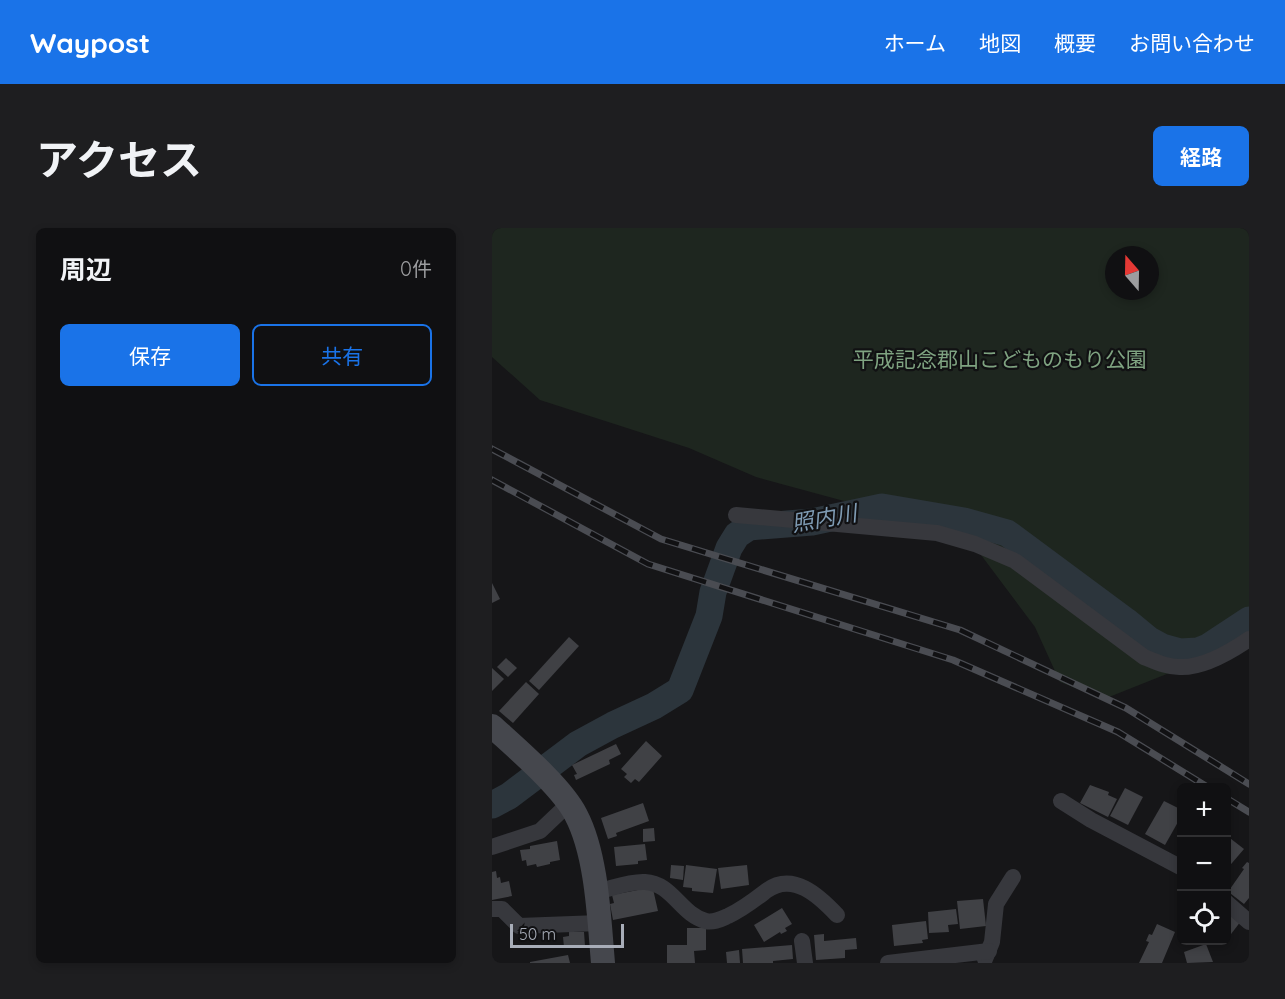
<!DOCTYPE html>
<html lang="ja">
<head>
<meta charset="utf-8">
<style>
	body { margin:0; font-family:Quicksand,"Noto Sans JP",sans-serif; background:#1e1e20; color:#f1f3f6 }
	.controls { position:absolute; right:18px; bottom:18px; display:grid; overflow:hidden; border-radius:9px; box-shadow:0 3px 9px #0003 }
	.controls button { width:54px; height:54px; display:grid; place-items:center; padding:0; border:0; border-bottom:2px solid #303032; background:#101012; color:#f1f3f6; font:30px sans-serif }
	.compass { position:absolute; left:613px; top:18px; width:54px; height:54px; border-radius:50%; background:#101012; box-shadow:0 3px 9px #0003; rotate:340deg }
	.scale { position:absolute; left:18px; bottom:15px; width:114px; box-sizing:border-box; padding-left:6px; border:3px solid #a8adb8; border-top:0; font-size:16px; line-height:21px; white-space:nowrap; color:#a8adb8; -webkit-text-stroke:4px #111113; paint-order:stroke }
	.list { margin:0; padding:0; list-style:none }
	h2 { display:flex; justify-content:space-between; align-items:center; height:78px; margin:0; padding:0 24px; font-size:26px }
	h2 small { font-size:20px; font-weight:400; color:#9c9d9f }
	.actions { display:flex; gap:12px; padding:18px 24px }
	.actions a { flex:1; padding:14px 0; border:2px solid #1a73e8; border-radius:9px; text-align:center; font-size:21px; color:#1a73e8 }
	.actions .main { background:#1a73e8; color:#fff }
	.icon { flex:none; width:33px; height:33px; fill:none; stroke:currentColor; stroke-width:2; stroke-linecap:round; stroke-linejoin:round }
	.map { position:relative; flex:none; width:757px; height:735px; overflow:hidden; border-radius:9px }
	header { display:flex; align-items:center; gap:36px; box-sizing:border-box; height:84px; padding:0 30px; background:#1a73e8; color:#fff }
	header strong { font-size:28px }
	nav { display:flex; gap:33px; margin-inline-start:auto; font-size:21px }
	.intro { display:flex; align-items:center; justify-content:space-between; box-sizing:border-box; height:144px; padding:0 36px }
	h1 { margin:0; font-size:42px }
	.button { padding:15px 27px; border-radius:9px; background:#1a73e8; color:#fff; font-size:21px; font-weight:700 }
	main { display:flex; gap:36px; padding:0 36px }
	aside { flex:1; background:#101012; border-radius:9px; box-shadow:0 3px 9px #0003 }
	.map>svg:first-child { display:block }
	.green { fill:#1e261f; fill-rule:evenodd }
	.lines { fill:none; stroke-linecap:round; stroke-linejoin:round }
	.river { stroke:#2c353c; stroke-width:27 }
	.building { fill:#404145 }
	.street { stroke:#37383d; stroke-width:16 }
	.secondary { stroke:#45474d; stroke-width:24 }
	.rail-casing { stroke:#4a4c52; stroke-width:7 }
	.rail { stroke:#111113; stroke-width:4.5; stroke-dasharray:14; stroke-linecap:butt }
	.labels { text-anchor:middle; stroke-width:4.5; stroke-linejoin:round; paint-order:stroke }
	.park-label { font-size:21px; fill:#7fa381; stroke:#111113 }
	.water-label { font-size:22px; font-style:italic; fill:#7f9bb3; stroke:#111113 }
</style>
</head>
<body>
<header>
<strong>Waypost</strong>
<nav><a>ホーム</a><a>地図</a><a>概要</a><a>お問い合わせ</a></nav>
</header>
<div class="intro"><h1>アクセス</h1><a class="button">経路</a></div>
<main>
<aside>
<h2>周辺<small>0件</small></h2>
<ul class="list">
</ul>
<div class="actions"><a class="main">保存</a><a>共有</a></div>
</aside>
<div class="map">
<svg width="757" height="735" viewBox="0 0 757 735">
	<rect width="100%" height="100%" fill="#161618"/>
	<!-- green -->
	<path class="green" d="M0 0H757V419L715 430 612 471 568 454 543 399 486 323 439 290 352 273 264 249 197 220 48 172 0 129ZM622 27H658V63H622Z"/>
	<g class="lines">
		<!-- river -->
		<polyline class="river" points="0,577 17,568 86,516 121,497 162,478 188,462 217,388 221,364 237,320 245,307 257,299 320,294 390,279 472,293 515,305 634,393 657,412 670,419 688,424 706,423 716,419 757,392"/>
	</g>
	<!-- building -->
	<g class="building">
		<polygon points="0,355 8,371 0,375"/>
		<polygon points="77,409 87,418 47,462 37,453"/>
		<polygon points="14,430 25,440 16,449 5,439"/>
		<polygon points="0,440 12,451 0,463"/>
		<polygon points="34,454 47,466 21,495 7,483"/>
		<polygon points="154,513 170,528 147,554 143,551 139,555 132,549 135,546 129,541"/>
		<polygon points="124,516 129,526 117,532 118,536 84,552 82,547 85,546 80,537"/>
		<polygon points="598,557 617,564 616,567 625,571 616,589 588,575"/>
		<polygon points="633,560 651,569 636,597 618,588"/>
		<polygon points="672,573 690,582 690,587 673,617 653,606"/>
		<polygon points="151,575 157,593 124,605 125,608 116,611 109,590"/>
		<polygon points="162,600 163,613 151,614 151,601"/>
		<polygon points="734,607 752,621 734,642"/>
		<polygon points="65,613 68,632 58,634 58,636 45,639 44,636 35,638 34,632 30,633 28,622 38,621 38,618"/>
		<polygon points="153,616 155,632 146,633 146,636 124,638 122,619"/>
		<polygon points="755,634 757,635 757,670 752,676 734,662 736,659 738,661 752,641 750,640"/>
		<polygon points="179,637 192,638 191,652 178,650"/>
		<polygon points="194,637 225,641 221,665 200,663 200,660 191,659"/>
		<polygon points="255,637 257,657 229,661 226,640"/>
		<polygon points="4,643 5,650 8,649 9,655 17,653 20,668 0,672 0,644"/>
		<polygon points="156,660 161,661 166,683 121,692 118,676 122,675 120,667"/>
		<polygon points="491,671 494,698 468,701 465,673"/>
		<polygon points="290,680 300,696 293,700 295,703 289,706 288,704 272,714 262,697"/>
		<polygon points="464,681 466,696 456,697 457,704 437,705 436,684"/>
		<polygon points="734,682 749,693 736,710 734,709"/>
		<polygon points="434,693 436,711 430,712 431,715 402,718 400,697"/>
		<polygon points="665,696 683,704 670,735 647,735 657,714 654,713 657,706 660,707"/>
		<polygon points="195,700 214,700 214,722 202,723 203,735 175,735 175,717 195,717"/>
		<polygon points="77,704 92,704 93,718 72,719 71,709 77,708"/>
		<polygon points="332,706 332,713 364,710 365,721 353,722 353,730 324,732 322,707"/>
		<polygon points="714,716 721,734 695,735 692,724"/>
		<polygon points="300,717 301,731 281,733 281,735 251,735 250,721"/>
		<polygon points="247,722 248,735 235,735 234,724"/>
		<polygon points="76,727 78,735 38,735 38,734"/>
	</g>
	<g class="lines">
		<!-- street -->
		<g class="street">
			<path d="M244 287 445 305 483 316 523 333 652 429C664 434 677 440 690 439 713 439 738 424 757 411"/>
			<polyline points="569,573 599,592 690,640"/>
			<polyline points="0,619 48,603 69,583 79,578"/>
			<path d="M103 664C119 661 136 653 153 654 180 655 189 687 214 693 221 695 229 691 236 688 251 681 261 673 274 663 301 643 327 668 345 687"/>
			<polyline points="734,674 757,694"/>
			<polyline points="0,681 10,681 27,698 107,695"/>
			<polyline points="310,713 313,735"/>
			<polyline points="493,731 500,714 504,676 521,649"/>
			<polyline points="396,735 497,723"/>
		</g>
		<!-- secondary -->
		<path class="secondary" d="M0 498C24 520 70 559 84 587 105 627 107 690 111 735"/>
		<!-- rail casing -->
		<g class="rail-casing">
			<g id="rail">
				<polyline points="0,221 169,311 468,402 634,480 757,556"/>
				<polyline points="0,252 156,336 461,432 626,504 717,560"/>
				<polyline points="734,570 757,584"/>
			</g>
		</g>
		<!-- rail -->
		<use href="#rail" class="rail"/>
	</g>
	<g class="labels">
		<!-- park labels -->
		<g class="park-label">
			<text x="508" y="139">平成記念郡山こどものもり公園</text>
		</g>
		<!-- water labels -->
		<g class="water-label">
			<text transform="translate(332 290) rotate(-10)" y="8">照内川</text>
		</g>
	</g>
</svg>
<div class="controls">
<button>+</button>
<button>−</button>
<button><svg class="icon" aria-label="locate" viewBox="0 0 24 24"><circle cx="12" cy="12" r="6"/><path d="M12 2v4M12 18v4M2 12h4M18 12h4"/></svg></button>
</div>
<svg class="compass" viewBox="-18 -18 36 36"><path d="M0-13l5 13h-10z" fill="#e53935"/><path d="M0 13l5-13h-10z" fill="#9c9d9f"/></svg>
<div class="scale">50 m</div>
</div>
</main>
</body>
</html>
